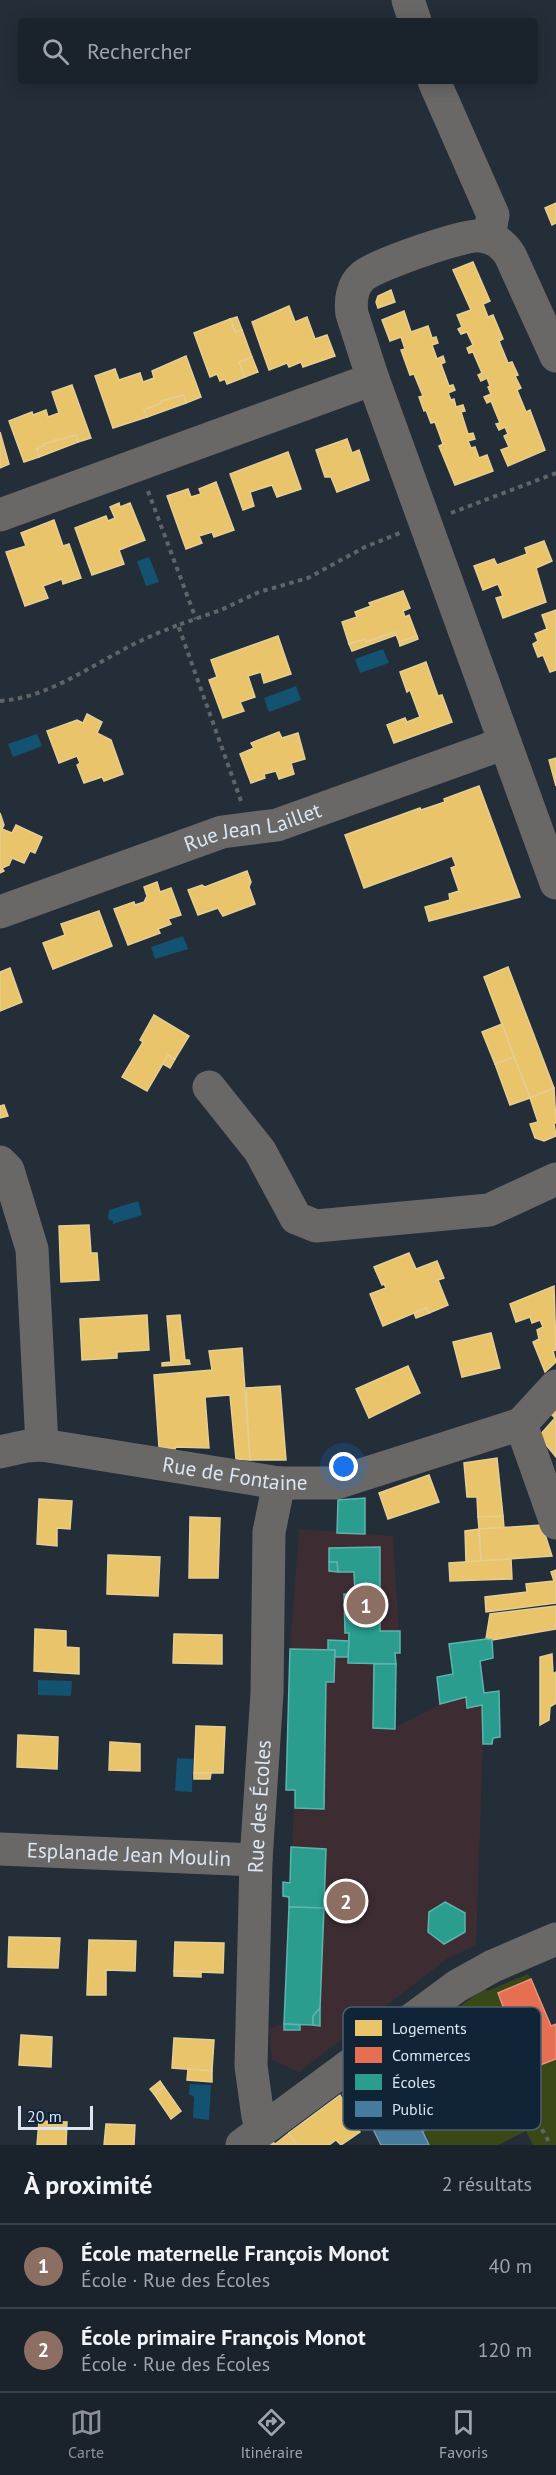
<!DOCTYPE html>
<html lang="fr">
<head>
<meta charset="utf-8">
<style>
	body { margin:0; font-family:"PT Sans",sans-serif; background:#232a33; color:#f1f3f6 }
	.scale { position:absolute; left:18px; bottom:15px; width:75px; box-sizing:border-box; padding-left:6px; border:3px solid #dae6f3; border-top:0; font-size:16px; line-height:21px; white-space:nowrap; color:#dae6f3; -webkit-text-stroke:4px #112437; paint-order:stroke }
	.you { position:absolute; left:344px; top:1467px; width:21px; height:21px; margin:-15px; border:4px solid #fff; border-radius:50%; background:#1a73e8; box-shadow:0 0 0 9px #1a73e833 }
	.badge { display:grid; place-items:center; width:39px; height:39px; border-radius:50%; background:#8c9099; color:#fff; font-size:20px; font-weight:700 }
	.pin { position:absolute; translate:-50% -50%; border:3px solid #fff; box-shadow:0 2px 6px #0006 }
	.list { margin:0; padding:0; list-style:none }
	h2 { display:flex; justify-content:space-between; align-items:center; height:78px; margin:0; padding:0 24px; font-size:26px }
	h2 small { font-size:20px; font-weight:400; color:#9fa4a9 }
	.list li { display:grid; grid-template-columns:39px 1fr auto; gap:18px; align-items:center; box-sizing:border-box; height:84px; padding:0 24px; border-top:2px solid #383f47 }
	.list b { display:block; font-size:22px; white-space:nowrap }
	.list p { margin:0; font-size:20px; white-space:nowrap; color:#9fa4a9 }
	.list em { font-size:20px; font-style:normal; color:#9fa4a9 }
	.icon { flex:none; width:33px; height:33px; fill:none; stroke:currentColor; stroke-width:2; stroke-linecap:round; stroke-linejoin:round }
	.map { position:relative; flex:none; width:556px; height:2145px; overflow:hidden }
	.search { position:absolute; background:#1a222b; box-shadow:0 3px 15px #0003; left:18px; right:18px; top:18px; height:66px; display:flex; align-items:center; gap:15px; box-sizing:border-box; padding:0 21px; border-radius:6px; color:#9fa4a9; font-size:22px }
	.sheet { height:246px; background:#1a222b }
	nav { display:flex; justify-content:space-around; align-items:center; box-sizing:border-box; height:84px; border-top:2px solid #383f47; background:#1a222b; font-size:16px; color:#9fa4a9 }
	nav a { display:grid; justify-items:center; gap:3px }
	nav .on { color:#8c9099 }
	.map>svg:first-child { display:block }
	.commercial { fill:#3d2d33 }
	.green { fill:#394816 }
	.water { fill:#145271 }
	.homes { fill:#e9c46a; stroke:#e4ce93; stroke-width:1.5 }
	.shops { fill:#e76f51; stroke:#e39382; stroke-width:1.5 }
	.schools { fill:#2a9d8f; stroke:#5fb3ad; stroke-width:1.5 }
	.public { fill:#457b9d; stroke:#729bb7; stroke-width:1.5 }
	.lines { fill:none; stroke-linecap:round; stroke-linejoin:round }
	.path { stroke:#606467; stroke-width:4; stroke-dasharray:4.5 4.5; stroke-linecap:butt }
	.minor { stroke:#6a6867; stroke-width:33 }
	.labels { text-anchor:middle; stroke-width:6; stroke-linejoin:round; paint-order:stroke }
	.street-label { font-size:21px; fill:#dae6f3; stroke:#112437 }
	.key { fill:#112437; stroke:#4d5e6f; stroke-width:1.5 }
	.key-label { font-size:16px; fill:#dae6f3 }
</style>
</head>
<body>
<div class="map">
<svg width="556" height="2145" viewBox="0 0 556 2145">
	<rect width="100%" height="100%" fill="#232e39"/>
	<!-- commercial -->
	<polygon class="commercial" points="299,1529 393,1536 400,1653 395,1654 395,1728 440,1704 466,1697 467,1707 482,1705 483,1744 476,1945 448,1958 299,2072 272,2060 269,2028 284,2024 289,1897 283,1896 283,1882 290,1882 295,1791 286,1790 290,1649"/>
	<!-- green -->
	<polygon class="green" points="528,1974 531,1979 498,1993 504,2010 461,2031 473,2060 492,2052 495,2059 510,2052 520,2073 556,2059 556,2145 533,2145 526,2131 498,2145 429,2145 423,2131 455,2115 444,2090 440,2092 430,2072 440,2063 437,2058 432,2056 424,2059 421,2050 437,2039 430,2029 485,1988 487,1991"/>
	<!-- water -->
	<g class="water">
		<polygon points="149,557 159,582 146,586 137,561"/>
		<polygon points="383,649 389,663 360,673 355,659"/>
		<polygon points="296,686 301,700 269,712 264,698"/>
		<polygon points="37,734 42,746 13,757 8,744"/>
		<polygon points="183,936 188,949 155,959 151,947"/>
		<polygon points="138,1201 142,1215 113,1224 113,1221 108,1219 109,1210"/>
		<polygon points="38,1680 72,1681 71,1696 38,1695"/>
		<polygon points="177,1758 193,1759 192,1792 175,1791"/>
		<polygon points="190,2084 211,2085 209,2120 193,2118 194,2097 189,2094"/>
	</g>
	<!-- homes -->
	<g class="homes">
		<polygon points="556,203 556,223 552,225 545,208"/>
		<polygon points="473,262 490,301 483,304 488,317 493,315 503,339 499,341 508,363 512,362 518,375 515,376 521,388 517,390 526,412 530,410 545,450 508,466 501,450 509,447 504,436 508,434 505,427 499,430 496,424 500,423 491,401 487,403 484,397 491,394 488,387 490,386 487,378 481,381 478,375 482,373 473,352 469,353 467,348 473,345 467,332 461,334 458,329 462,327 457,315 471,310 453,270"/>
		<polygon points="391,290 395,302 378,308 376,302 378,296"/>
		<polygon points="289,306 295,322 307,317 315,339 327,335 335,356 303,367 301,362 289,367 287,363 269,370 252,322"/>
		<polygon points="404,311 411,332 428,326 432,338 436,337 438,343 432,345 437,359 443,356 445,362 441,364 449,386 453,385 455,390 448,393 451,400 454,399 456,407 463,405 465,411 461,412 468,434 473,433 475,439 468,441 471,448 475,447 479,458 487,455 493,471 455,485 439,446 443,444 435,422 431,423 426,410 424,411 419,397 423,396 414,374 410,375 401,350 405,349 401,337 390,341 382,320"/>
		<polygon points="237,317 242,330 235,332 230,319"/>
		<polygon points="230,319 235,332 242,330 252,357 239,362 245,377 227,384 225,379 220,381 217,374 210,377 194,333"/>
		<polygon points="186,356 201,397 186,403 184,395 161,401 162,403 144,410 147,417 113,428 95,376 115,369 119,380 140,373 143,382 154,378 152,371"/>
		<polygon points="252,357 258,372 245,377 239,362"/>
		<polygon points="72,385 91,438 78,442 76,435 58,441 57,439 37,449 39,457 24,462 9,421 32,412 33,415 46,410 48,417 59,413 52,392"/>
		<polygon points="184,395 186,403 147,417 144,410 162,403 161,401"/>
		<polygon points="0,432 9,464 0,468"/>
		<polygon points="76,435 78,442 39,457 37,449 44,446 44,444"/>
		<polygon points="347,439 352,453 359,450 369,480 337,492 331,477 325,477 316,450"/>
		<polygon points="288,452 301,489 277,497 272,485 250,492 254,506 243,510 230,474"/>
		<polygon points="216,482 234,530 214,537 212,532 199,536 202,543 186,549 167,496 188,489 191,497 201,494 199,489"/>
		<polygon points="119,503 120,507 130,503 145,540 119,550 124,564 92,575 75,528 106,516 108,521 115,518 110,507"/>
		<polygon points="54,520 63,546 69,544 81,578 63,584 62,579 43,586 48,598 25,606 6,552 26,546 21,533"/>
		<polygon points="544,541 552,561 536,568 546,602 503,618 496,598 503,596 498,584 483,590 474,566 494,559 497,565 527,554 525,548"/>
		<polygon points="403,591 410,608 403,611 405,617 409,615 417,636 399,642 395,632 366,642 365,639 349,644 342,622 357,617 355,612 371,606 369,603"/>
		<polygon points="556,610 556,670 550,672 543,655 538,657 533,644 538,641 535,634 547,629 542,615"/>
		<polygon points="395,632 396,635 352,651 349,644 365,639 366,642"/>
		<polygon points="278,636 291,674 264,683 261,672 248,676 255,697 240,702 244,711 223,718 209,680 217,677 211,660"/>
		<polygon points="417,636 418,639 400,646 399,642"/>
		<polygon points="426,662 438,696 442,695 452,722 394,743 387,725 405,718 407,722 420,717 410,690 407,692 400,672"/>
		<polygon points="87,714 102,722 97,733 111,740 123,774 104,781 102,777 84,783 77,765 80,763 77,756 59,763 47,731 77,720 83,723"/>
		<polygon points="279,732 282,738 298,733 305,759 291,763 294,774 279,779 276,771 264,774 265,778 251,783 240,754 254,748 251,743"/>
		<polygon points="556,758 556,786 549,760"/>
		<polygon points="479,786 520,897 429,921 425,907 450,900 449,894 459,891 451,868 456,866 452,856 364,888 345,835 420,808 421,810 445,802 444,799"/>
		<polygon points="0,813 4,825 2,829 12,833 16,825 42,837 35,853 30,851 24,863 12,858 9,865 2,868 4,871 0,873"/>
		<polygon points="247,871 251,882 249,887 255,904 223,916 218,908 198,915 188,890 202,885 205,887"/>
		<polygon points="157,882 160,892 171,888 181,915 168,919 171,924 158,929 160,933 128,945 114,909 134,902 135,905 144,902 147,896 144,887"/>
		<polygon points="99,911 112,946 53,969 43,943 65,935 61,924"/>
		<polygon points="508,967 554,1088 530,1098 484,977"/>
		<polygon points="10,968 22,1002 0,1011 0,972"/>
		<polygon points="154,1015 189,1036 175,1059 168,1055 147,1091 122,1077 143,1042 140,1040"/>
		<polygon points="502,1024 514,1057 495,1064 482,1032"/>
		<polygon points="168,1055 175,1059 170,1068 163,1064"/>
		<polygon points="514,1057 530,1098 510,1105 495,1064"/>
		<polygon points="554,1088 556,1123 554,1123 556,1136 544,1141 535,1138 530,1124 538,1122 530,1098"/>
		<polygon points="4,1105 8,1116 0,1118 0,1106"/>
		<polygon points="89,1225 91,1253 97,1253 99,1280 61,1282 59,1226"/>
		<polygon points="409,1253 416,1269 437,1261 444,1278 438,1280 448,1305 429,1313 426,1308 383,1326 370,1294 386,1288 384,1284 382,1285 374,1267"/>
		<polygon points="554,1286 556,1350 553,1351 556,1362 545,1372 533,1342 539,1339 537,1330 543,1327 540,1320 532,1323 530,1317 516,1322 510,1304"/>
		<polygon points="426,1308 429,1313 416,1318 414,1313"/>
		<polygon points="147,1315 149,1350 117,1352 117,1358 82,1360 80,1319"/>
		<polygon points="180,1315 185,1360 189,1360 190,1364 162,1366 162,1363 171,1362 167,1316"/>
		<polygon points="491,1333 500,1368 462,1377 453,1342"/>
		<polygon points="242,1348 250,1460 236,1459 230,1395 205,1397 209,1448 176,1447 175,1449 159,1447 154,1375 212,1370 209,1351"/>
		<polygon points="408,1366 420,1393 369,1418 356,1389"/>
		<polygon points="280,1386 286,1460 250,1460 246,1388"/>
		<polygon points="556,1406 556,1457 539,1436 555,1418 550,1413"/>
		<polygon points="497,1458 503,1516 478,1517 477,1497 467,1497 464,1463"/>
		<polygon points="429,1475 439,1502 388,1519 379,1493"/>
		<polygon points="39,1499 72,1501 70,1529 57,1528 57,1546 37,1544"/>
		<polygon points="503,1516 504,1528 479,1529 478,1517"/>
		<polygon points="190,1517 220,1518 218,1578 189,1578"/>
		<polygon points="542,1525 552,1556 481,1561 479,1529"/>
		<polygon points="479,1529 481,1561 466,1562 465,1531"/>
		<polygon points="108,1555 160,1557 158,1596 107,1594"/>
		<polygon points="511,1559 512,1579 450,1581 449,1563"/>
		<polygon points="556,1570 556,1603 486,1612 485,1597 527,1592 526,1584 554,1581 551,1572"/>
		<polygon points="556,1606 556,1629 492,1640 486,1639 490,1614"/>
		<polygon points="35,1629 66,1631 66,1647 79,1648 79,1674 34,1671"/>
		<polygon points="174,1634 222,1635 222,1664 173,1663"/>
		<polygon points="552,1654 553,1674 556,1672 556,1703 550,1707 549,1720 540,1725 540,1657"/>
		<polygon points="196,1726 225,1727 223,1773 194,1773"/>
		<polygon points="18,1735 58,1737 57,1769 17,1767"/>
		<polygon points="110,1742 140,1744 140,1771 109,1770"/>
		<polygon points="194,1773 211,1773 210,1779 194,1779"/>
		<polygon points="9,1937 60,1938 58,1968 8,1967"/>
		<polygon points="89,1940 136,1941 135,1971 106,1970 106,1995 87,1995"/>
		<polygon points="175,1942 224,1943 223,1973 174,1971"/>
		<polygon points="174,1971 201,1972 201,1977 174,1976"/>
		<polygon points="21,2035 52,2037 51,2067 19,2065"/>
		<polygon points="174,2038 214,2040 212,2071 172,2068"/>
		<polygon points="188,2069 212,2071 212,2082 187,2080"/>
		<polygon points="160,2081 164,2087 154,2094 150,2089"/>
		<polygon points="164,2087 181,2111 171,2119 154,2094"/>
		<polygon points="351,2087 356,2093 347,2100 343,2094"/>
		<polygon points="340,2095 360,2132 341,2145 336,2140 329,2145 297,2145 289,2133"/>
		<polygon points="39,2121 67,2122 66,2145 37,2145"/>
		<polygon points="106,2124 135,2125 134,2145 104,2145"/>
		<polygon points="289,2133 297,2145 269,2145 273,2142 275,2144"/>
	</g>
	<!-- shops -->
	<polygon class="shops" points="531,1979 551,2026 556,2024 556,2059 519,2073 500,2021 507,2017 498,1993"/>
	<!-- schools -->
	<g class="schools">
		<polygon points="365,1498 365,1534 337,1533 338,1500"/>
		<polygon points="380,1547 380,1631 400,1631 400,1653 395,1653 396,1664 348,1663 349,1633 345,1633 344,1594 355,1594 354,1572 338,1572 337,1562 329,1562 329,1548"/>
		<polygon points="329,1562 337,1562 338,1572 329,1571"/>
		<polygon points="486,1639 492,1640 493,1658 480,1661 484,1693 499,1691 500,1737 493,1738 492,1744 483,1744 482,1705 467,1708 466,1697 440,1704 437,1677 453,1674 449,1644"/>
		<polygon points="328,1640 349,1641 348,1657 335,1657 335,1650 328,1650"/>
		<polygon points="290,1649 335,1650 334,1682 326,1682 324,1809 295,1808 295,1790 286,1790"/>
		<polygon points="374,1664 396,1664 395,1729 373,1728"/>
		<polygon points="291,1847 326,1849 324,1908 289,1907 289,1897 283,1896 283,1882 290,1883"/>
		<polygon points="445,1902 465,1913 465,1932 444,1944 428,1932 429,1912"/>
		<polygon points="289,1907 324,1908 320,2008 313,2016 313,2025 284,2024"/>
		<polygon points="320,2008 320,2026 313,2025 313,2016"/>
		<polygon points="284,2024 300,2025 300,2030 284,2030"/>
	</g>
	<!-- public -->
	<g class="public">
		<polygon points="430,2029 437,2038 421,2050 440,2092 444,2090 456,2115 423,2131 389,2059"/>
		<polygon points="398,2080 429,2145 381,2145 364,2111 386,2100 381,2089"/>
	</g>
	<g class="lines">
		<!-- path -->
		<g class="path">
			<polyline points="148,491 196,619"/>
			<polyline points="451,513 556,473"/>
			<path d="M0 701C44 698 81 672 119 652 138 641 158 633 178 625"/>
			<polyline points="241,801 178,625 221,610 259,592 308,578 365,547 400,533"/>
			<path d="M451 2026C458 2043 453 2058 455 2075 490 2102 531 2098 550 2145"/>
		</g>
		<!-- minor -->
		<g class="minor">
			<polyline points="408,0 415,21"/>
			<polyline points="434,81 493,215 489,237"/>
			<path d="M556 356 510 255C503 244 494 237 480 236 464 234 376 265 363 276 352 285 350 301 352 314L373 379 556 883"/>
			<polyline points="0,515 373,379"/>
			<path id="s1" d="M0 912 222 832 277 825 505 743"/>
			<polyline points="209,1087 260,1151 296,1218 316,1226 489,1210 556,1179"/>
			<polyline points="0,1162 8,1170 32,1249 42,1445"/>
			<polyline points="521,1424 556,1523"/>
			<path id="s2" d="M0 1452 27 1446 42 1445 279 1483H336L521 1424 556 1386"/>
			<path id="s3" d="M0 1849 256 1860"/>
			<path id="s4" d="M266 2127 258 2117 251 2066 256 1860 267 1693 269 1532 279 1483"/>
			<polyline points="242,2145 457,1986 493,1966 556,1939"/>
		</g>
	</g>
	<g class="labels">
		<!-- street labels -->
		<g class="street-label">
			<text dy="7" stroke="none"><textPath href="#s1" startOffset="267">Rue Jean Laillet</textPath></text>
			<text dy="7" stroke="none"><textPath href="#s2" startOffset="238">Rue de Fontaine</textPath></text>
			<text dy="7" stroke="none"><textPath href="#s4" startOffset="324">Rue des Écoles</textPath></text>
			<text dy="7" stroke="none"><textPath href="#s3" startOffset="129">Esplanade Jean Moulin</textPath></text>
		</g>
	</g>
	<!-- legend -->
	<rect x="343" y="2007" width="198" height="123" rx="9" class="key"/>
	<rect x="355" y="2020" width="27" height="16" fill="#e9c46a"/>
	<rect x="355" y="2047" width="27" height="16" fill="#e76f51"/>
	<rect x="355" y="2074" width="27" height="16" fill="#2a9d8f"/>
	<rect x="355" y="2101" width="27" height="16" fill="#457b9d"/>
	<g class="key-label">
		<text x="392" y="2034">Logements</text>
		<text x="392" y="2061">Commerces</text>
		<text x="392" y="2088">Écoles</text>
		<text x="392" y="2115">Public</text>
	</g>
</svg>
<div class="scale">20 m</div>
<div class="you"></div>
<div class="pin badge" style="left:366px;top:1605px;background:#8d6e63">1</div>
<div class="pin badge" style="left:346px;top:1901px;background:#8d6e63">2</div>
<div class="search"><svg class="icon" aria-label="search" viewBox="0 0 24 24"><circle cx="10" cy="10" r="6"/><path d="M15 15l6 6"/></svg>Rechercher</div>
</div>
<section class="sheet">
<h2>À proximité<small>2 résultats</small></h2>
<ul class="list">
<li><span class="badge" style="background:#8d6e63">1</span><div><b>École maternelle François Monot</b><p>École · Rue des Écoles</p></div><em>40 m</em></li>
<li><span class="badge" style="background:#8d6e63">2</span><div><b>École primaire François Monot</b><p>École · Rue des Écoles</p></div><em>120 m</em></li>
</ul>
</section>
<nav>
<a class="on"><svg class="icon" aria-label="map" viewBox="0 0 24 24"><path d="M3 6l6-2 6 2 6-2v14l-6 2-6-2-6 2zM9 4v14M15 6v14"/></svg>Carte</a>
<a><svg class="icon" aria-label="directions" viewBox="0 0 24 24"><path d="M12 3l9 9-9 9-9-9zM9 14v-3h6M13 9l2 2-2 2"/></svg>Itinéraire</a>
<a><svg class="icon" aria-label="saved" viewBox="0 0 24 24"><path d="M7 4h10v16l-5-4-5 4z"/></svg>Favoris</a>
</nav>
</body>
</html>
